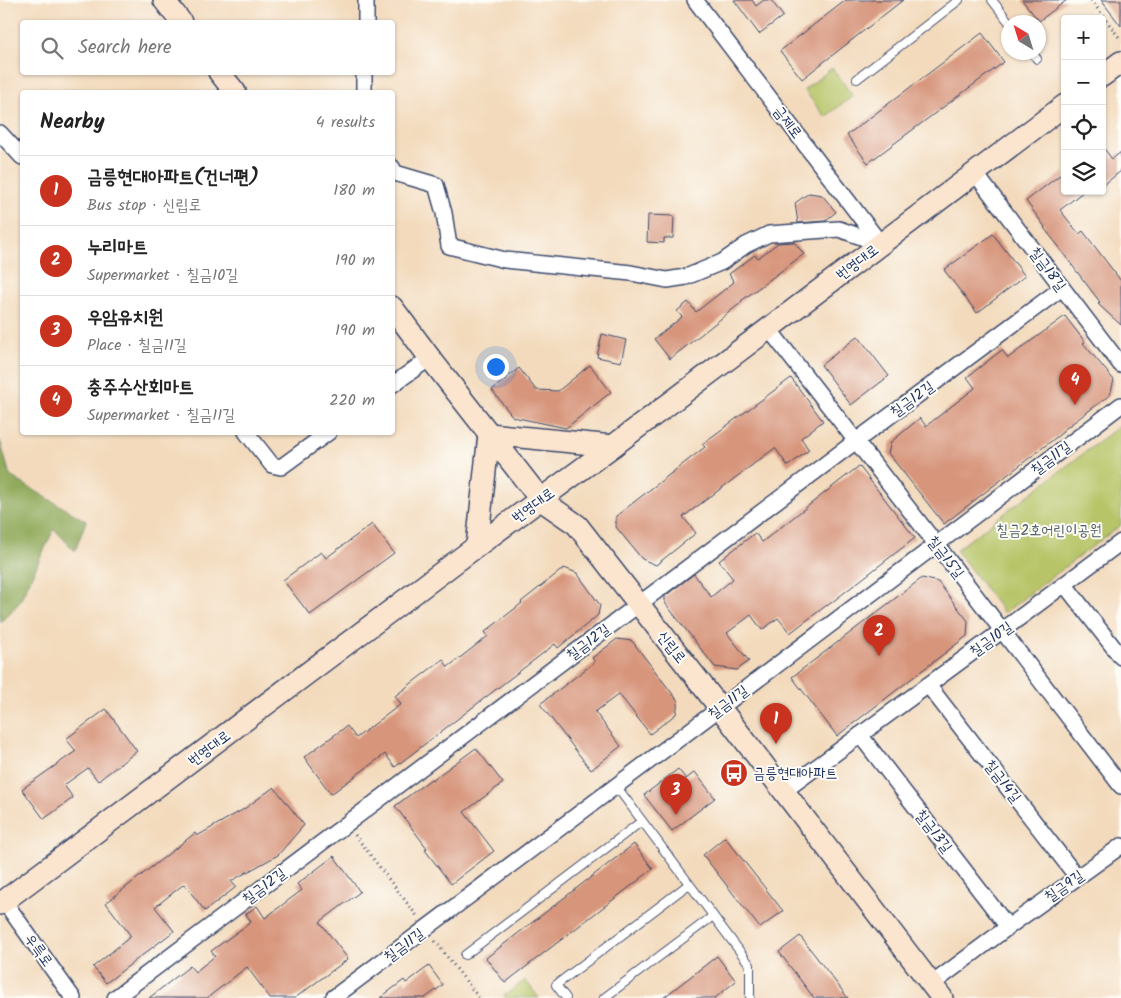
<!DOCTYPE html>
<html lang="en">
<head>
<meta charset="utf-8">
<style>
	body { margin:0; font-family:Kalam,"Poor Story",sans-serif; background:#f6f6f6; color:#222 }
	.controls { position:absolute; right:15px; top:15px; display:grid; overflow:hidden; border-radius:5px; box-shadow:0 1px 4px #0004 }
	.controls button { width:45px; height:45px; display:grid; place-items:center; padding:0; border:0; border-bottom:1px solid #e0e0e0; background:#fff; color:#222; font:25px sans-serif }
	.compass { position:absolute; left:1001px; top:15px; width:45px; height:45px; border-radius:50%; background:#fff; box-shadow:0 1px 4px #0004; rotate:322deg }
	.you { position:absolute; left:495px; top:366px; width:18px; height:18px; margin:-12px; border:4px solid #fff; border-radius:50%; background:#1a73e8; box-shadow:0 0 0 8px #1a73e833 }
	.badge { display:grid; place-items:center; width:32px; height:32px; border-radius:50%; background:#c8321e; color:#fff; font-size:16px; font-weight:700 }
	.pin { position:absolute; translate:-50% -41px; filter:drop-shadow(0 1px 2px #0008) }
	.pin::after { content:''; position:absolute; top:26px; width:18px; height:15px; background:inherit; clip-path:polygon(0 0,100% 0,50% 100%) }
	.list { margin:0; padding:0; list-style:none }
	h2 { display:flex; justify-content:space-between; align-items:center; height:65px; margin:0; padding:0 20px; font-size:21px }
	h2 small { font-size:16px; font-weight:400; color:#767676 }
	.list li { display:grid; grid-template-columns:32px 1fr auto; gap:15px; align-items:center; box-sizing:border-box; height:70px; padding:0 20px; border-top:1px solid #e0e0e0 }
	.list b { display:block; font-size:19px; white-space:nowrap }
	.list p { margin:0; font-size:16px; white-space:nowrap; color:#767676 }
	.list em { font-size:16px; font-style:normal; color:#767676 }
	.icon { flex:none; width:28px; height:28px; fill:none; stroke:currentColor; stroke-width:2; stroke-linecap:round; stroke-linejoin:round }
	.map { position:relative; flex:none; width:1121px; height:998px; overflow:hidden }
	.search { position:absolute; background:#fff; box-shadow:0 1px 4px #0004; left:20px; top:20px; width:375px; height:55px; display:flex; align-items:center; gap:12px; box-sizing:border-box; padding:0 18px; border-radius:5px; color:#767676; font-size:19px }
	.panel { position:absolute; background:#fff; box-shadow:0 1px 4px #0004; left:20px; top:90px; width:375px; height:345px; border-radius:5px }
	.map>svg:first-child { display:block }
	.green { fill:#b7c567; stroke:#697a62 }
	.forest { fill:#91aa5c; stroke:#566c5d }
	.building { fill:#d7957b }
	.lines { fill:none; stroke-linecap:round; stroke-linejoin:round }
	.lane-casing { stroke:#3b496c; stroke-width:10 }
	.street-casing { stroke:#3b496c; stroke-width:18 }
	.secondary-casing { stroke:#3b496c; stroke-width:24 }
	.path { stroke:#3b496c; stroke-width:3; stroke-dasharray:1 4; stroke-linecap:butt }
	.lane { stroke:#fff; stroke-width:8 }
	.street { stroke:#fff; stroke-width:15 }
	.secondary { stroke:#fce5cf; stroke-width:21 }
	.labels { text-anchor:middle; stroke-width:4; stroke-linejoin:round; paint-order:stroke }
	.street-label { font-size:15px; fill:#1b2f5e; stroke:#fdfcf7 }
	.park-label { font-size:15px; fill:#4a5c61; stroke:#fdfcf7 }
	.poi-label { font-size:15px; fill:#1b2f5e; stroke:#fdfcf7; text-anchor:start }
</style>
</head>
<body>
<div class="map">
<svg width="1121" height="998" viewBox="0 0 1121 998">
	<rect width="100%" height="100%" fill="#fdfcf7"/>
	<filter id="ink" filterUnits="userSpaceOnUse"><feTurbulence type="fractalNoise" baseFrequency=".02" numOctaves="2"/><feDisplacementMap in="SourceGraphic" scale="10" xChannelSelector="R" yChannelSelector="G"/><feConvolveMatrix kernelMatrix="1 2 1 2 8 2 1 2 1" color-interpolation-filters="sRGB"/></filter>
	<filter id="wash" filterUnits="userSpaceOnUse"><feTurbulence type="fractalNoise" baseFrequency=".0096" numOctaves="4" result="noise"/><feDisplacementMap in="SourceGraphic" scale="20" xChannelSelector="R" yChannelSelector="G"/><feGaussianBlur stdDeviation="1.12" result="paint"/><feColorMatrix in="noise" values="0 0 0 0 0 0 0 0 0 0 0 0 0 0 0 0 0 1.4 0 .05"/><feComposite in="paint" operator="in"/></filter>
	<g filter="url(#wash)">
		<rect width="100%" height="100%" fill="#f3dabc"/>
		<!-- green -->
		<g class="green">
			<polygon points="832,68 853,96 825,117 804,90"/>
			<polygon points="1121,425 1121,525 1004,613 956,550"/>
			<polygon points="525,980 539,998 505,998 504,996"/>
		</g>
		<!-- forest -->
		<polygon class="forest" points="0,440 10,476 86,521 75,551 54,529 19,603 0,623"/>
		<g id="blocks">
			<!-- building -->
			<g class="building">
				<polygon points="734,0 752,0 756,6 764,0 771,0 783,16 759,34"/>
				<polygon points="846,0 903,0 802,79 780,51"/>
				<polygon points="1022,0 1067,0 1039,21"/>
				<polygon points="1101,0 1121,0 1121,26"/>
				<polygon points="982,33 1004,62 868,163 847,135"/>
				<polygon points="1102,146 1112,159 1121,152 1121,171 1102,186"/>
				<polygon points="1065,171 1065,191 1084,191 1060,210 1079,234 1083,231 1121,281 1121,325 1098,304 1100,302 1059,248 1060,248 1044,228 1045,227 1026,201"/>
				<polygon points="809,193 822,195 836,212 825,221 798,223 795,203"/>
				<polygon points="648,215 674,216 673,238 664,238 664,243 647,242"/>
				<polygon points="993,234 1025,276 977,313 944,270"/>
				<polygon points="794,242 804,254 741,301 742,302 670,359 654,339 682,317 677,311 688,302 696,312 734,282 729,274 755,255 758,258 778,243"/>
				<polygon points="1065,316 1085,342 1083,343 1114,380 1110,395 1062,431 1063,432 944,524 888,453 891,442 920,418 926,426 975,388 967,377 1002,350 1008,358"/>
				<polygon points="602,334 626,340 621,362 597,357"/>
				<polygon points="858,336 889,376 851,405 821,365"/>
				<polygon points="590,365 611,392 566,428 513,417 492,390 519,368 536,390 558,391"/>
				<polygon points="791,378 823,421 801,438 809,450 788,466 775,448 683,517 696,533 656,565 642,559 616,527 616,516 705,447 702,444"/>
				<polygon points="859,466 915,538 827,606 827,605 790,633 778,618 762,630 751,615 727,633 749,661 737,670 715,667 665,603 665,596 694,574 711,597 733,579 719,561 755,533 762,542"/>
				<polygon points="372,524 394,553 310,615 283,580 321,552 326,558"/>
				<polygon points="564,568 577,573 600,605 598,615 558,648 555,644 395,767 385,754 331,794 304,757 347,726 356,738 401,704 395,696 443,659 448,667 488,636 485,632 522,603 521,602"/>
				<polygon points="922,578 938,582 968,621 967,636 837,736 792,677"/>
				<polygon points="617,639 632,641 678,701 676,714 650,734 619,694 595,712 621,746 591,770 540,704 595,662 592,658"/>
				<polygon points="106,709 137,751 98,781 88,768 64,785 73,798 44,819 22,789 76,751 66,739"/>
				<polygon points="476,748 503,783 464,812 494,851 451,884 425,850 427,848 395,806 431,779 432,780"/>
				<polygon points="678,769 686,779 695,772 715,798 672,831 644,795"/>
				<polygon points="274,787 304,825 278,855 231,881 236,887 205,911 184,884 155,907 174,931 106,983 93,967 131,936 106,903 195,833 197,836 244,809"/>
				<polygon points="725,837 783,911 760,928 703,855"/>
				<polygon points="634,844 653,869 505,983 486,958"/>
				<polygon points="334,856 360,892 320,922 348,959 295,998 270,998 247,967 207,998 149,998 190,966 195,972 215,956 211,951 251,922 246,914 257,906 265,918 302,890 297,884"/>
				<polygon points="800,936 848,998 814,998 779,952"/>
				<polygon points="717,956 736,981 715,998 663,998"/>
				<polygon points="429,966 443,985 425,998 380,998 404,980 406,983"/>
			</g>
		</g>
	</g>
	<g filter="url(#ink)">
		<use href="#blocks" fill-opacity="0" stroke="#3b496c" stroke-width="1"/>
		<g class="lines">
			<!-- lane casing -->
			<g class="lane-casing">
				<g id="lane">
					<polyline points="992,0 1009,22"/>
					<polyline points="1032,52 1037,59"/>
					<polyline points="857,79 959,0"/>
					<polyline points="616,786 750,965 750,998"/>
					<polyline points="465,955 642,821"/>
					<polyline points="566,998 556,985 689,884"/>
					<polyline points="604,998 713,916"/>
				</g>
			</g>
			<!-- street casing -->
			<g class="street-casing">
				<g id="street">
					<polyline points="366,0 366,22"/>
					<polyline points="695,0 880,243"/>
					<polyline points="364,92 364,72"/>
					<polyline points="0,133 22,157"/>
					<polyline points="392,167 395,173 436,185 444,213 449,246 505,260 631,273 667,280 686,277 722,262 746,245 769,234 839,229 881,244"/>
					<polyline points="975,173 1121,365"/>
					<polyline points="769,329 936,544 1121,786"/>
					<polyline points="392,385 430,358"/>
					<polyline points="246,432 272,465 281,467 329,432"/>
					<polyline points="1065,585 1121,657"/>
					<polyline points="928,685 1077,877"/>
					<polyline points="860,735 1008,927"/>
					<polyline points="784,791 1026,613 1121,542"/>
					<polyline points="4,901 73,998"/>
					<polyline points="932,984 1008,927 1121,846"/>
					<polyline points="115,998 856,441 1062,288"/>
					<polyline points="333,998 720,708 1121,405"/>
				</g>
			</g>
			<!-- secondary casing -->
			<g class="secondary-casing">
				<g id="secondary">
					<polyline points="164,0 181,22"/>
					<polyline points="219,72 235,92"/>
					<polyline points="1102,76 1121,62"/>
					<polyline points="392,307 430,358 541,500 577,525 720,708 942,998"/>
					<polyline points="489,434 613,446"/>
					<polyline points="477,546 489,434"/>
					<polyline points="0,904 477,546 613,446 1065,105"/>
				</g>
			</g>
			<!-- path -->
			<g class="path">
				<polyline points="1091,0 1121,40"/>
				<polyline points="355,835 417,916"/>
				<polyline points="435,941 479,998"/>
			</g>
			<!-- lane -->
			<use href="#lane" class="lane"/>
			<!-- street -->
			<use href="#street" class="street"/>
			<!-- secondary -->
			<use href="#secondary" class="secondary"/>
		</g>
	</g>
	<!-- icons -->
	<defs>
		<g id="bus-disc" transform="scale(1.4375)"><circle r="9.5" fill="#c8321e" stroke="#fdfcf7"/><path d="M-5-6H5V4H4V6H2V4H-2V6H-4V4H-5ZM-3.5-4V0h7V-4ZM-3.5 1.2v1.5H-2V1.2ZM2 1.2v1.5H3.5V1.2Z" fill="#fff"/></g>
	</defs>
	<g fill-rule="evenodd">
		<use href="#bus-disc" x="734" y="773"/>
	</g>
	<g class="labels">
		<!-- street labels -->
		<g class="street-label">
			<text transform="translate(788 122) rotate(53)" y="5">금제로</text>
			<text transform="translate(857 262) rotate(-37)" y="5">번영대로</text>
			<text transform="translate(1048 269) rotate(53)" y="5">칠금18길</text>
			<text transform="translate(912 399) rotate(-36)" y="5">칠금12길</text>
			<text transform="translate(1051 458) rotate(-37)" y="5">칠금11길</text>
			<text transform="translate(533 505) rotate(-36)" y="5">번영대로</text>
			<text transform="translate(946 557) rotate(52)" y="5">칠금15길</text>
			<text transform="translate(991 639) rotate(-36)" y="5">칠금10길</text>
			<text transform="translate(588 642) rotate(-37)" y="5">칠금12길</text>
			<text transform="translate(672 647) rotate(52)" y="5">신립로</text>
			<text transform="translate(728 702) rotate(-37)" y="5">칠금11길</text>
			<text transform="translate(209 748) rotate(-37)" y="5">번영대로</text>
			<text transform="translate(1003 781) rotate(52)" y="5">칠금14길</text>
			<text transform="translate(934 831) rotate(52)" y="5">칠금13길</text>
			<text transform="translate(264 886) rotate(-37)" y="5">칠금12길</text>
			<text transform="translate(1064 886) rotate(-35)" y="5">칠금9길</text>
			<text transform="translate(404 945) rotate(-37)" y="5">칠금11길</text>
			<text transform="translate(39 950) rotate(54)" y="5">우륵로</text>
		</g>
		<!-- park labels -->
		<g class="park-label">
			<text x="1049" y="535">칠금2호어린이공원</text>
		</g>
		<!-- poi labels -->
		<g class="poi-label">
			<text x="753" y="778">금릉현대아파트</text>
		</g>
	</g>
</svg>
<div class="controls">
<button>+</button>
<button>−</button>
<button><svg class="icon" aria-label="locate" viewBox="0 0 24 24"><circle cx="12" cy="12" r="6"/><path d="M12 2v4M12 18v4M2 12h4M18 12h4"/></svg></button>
<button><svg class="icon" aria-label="layers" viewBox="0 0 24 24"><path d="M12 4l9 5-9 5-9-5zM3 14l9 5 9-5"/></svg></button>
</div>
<svg class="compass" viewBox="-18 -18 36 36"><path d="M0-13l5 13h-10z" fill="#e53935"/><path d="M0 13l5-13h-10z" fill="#767676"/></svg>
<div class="you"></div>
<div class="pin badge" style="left:776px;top:744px">1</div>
<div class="pin badge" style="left:879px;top:656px">2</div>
<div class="pin badge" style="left:676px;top:815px">3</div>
<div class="pin badge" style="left:1075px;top:405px">4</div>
<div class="search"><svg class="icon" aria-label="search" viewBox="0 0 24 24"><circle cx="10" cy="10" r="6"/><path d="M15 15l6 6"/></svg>Search here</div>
<section class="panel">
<h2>Nearby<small>4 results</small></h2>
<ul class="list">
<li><span class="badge">1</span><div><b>금릉현대아파트(건너편)</b><p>Bus stop · 신립로</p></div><em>180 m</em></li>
<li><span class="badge">2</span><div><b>누리마트</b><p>Supermarket · 칠금10길</p></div><em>190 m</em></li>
<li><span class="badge">3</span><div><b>우암유치원</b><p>Place · 칠금11길</p></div><em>190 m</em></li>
<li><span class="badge">4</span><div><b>충주수산회마트</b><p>Supermarket · 칠금11길</p></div><em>220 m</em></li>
</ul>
</section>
</div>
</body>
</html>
